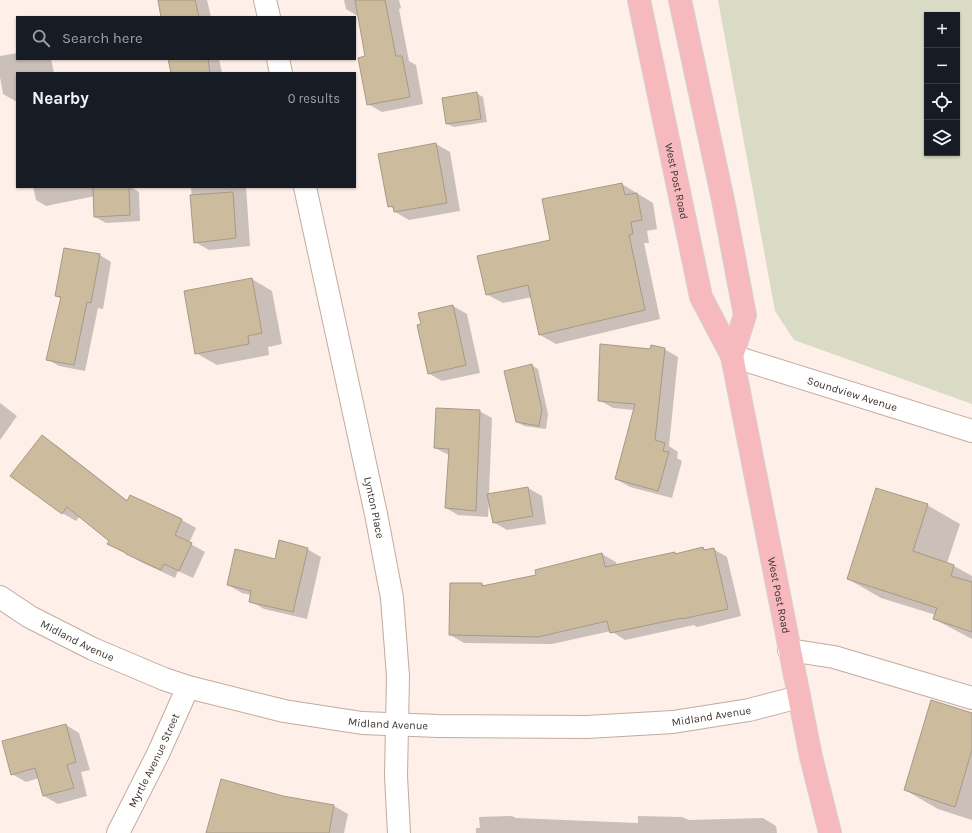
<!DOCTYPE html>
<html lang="en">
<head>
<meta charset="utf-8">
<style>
	body { margin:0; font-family:Karla,sans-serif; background:#242831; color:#f1f3f6 }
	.controls { position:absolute; right:12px; top:12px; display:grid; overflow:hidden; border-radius:0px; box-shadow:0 1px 3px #0004 }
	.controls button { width:36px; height:36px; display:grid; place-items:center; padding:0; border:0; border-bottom:1px solid #363941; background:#171b24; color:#f1f3f6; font:20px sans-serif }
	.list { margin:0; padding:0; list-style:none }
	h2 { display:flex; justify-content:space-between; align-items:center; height:52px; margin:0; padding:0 16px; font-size:17px }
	h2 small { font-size:13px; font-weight:400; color:#9ea1a6 }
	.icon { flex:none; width:22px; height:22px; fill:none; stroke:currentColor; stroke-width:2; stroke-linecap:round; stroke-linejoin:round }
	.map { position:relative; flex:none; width:972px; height:833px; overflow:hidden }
	.search { position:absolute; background:#171b24; box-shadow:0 1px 3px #0004; left:16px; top:16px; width:340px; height:44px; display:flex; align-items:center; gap:10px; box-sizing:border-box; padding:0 14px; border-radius:0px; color:#9ea1a6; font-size:15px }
	.panel { position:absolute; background:#171b24; box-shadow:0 1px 3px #0004; left:16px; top:72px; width:340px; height:116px; border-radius:0px }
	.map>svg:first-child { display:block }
	.green { fill:#d9dbc4; fill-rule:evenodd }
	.shadow { fill:#0003 }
	.building { fill:#cdbb9e; stroke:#a69a86 }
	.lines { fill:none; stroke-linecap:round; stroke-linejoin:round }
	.minor-casing { stroke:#c3ab9f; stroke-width:24 }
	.major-casing { stroke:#d5d3d1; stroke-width:24 }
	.minor { stroke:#fff; stroke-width:22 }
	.major { stroke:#f5b9be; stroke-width:22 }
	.labels { text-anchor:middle; stroke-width:3; stroke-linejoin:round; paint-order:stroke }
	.street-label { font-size:11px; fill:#3e3530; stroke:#fff }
</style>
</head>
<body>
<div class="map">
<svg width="972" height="833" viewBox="0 0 972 833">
	<rect width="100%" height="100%" fill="#feefe8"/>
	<!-- green -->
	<path class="green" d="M718 0H972V404L794 340 775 311ZM927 15H957V153H927Z"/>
	<!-- shadow -->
	<g class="shadow">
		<polygon points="158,0 207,0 211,17 162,17"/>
		<polygon points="344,0 399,0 401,8 399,9 409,61 416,65 423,104 382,112 368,104 366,57 359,17 346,9"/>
		<polygon points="17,53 17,59 51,59 54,73 17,73 17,102 3,94 0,77 0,56"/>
		<polygon points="169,59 219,59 222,73 172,73"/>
		<polygon points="476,93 483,97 487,122 454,127 447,124"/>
		<polygon points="436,144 450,152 460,211 409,220 395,212 394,209 389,206"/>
		<polygon points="622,184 653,203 657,229 647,231 649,243 644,243 660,319 556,344 540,335 532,297 503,303 486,294 551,240 543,199"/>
		<polygon points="33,187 131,187 139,192 140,221 106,223 95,217 95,196 46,206 36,200"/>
		<polygon points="191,187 246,187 250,246 209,250 195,242"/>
		<polygon points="100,255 111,262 103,309 98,308 85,371 59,366 47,359 62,299 56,296"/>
		<polygon points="252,279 272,291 282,344 268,347 269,355 217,365 196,353"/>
		<polygon points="453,306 467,314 480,373 442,381 428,373"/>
		<polygon points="664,349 678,357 669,446 678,452 677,458 682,461 672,498 630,487 616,479 634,410 613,408 599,400 650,350"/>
		<polygon points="531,365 538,369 548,414 546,429 524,426 517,422"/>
		<polygon points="0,403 17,416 0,440"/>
		<polygon points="479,411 492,418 489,495 528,488 542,496 546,524 507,530 493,522 489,502 488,517 458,515 446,508 449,455 435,448"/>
		<polygon points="43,437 56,445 128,501 130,497 182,520 196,528 189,543 205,552 193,578 178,571 175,578 141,562 109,544 110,540 80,516 76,521 62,513"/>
		<polygon points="927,505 960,524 947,563 954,566 972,576 972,639 934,619 936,615 881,598 848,579"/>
		<polygon points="703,548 707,550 713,549 727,557 741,616 697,627 694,625 625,640 611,631 552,644 464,643 450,635 482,584 486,586 537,575 602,554 616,562 617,566"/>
		<polygon points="307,549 321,557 307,619 264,609 250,601 251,595 242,593 228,585 275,560"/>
		<polygon points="972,714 972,820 938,809 905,790"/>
		<polygon points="66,725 79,733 90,770 81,772 87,796 58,804 44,796 39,778 26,782 12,774"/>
		<polygon points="283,797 334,806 348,814 344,833 207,833"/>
		<polygon points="512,816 516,818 638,823 638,816 682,817 689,820 763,818 776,826 777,833 476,833 476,828 480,828 479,817"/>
	</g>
	<!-- building -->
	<g class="building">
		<polygon points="158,0 195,0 199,17 161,17"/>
		<polygon points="355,0 385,0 396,56 402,56 410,97 367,105 358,58 365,56"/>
		<polygon points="168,59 208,59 210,73 171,73"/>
		<polygon points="477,92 481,119 446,124 442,98"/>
		<polygon points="436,143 447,203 394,212 393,206 388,207 378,154"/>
		<polygon points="622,183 625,195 637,193 642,220 631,222 633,234 629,235 645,310 539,335 528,285 486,295 477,256 550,240 542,199"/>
		<polygon points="93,187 129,187 130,215 94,217"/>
		<polygon points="233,192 236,238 194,243 190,195"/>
		<polygon points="64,248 100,254 91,303 87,302 74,365 46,360 61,297 55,296"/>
		<polygon points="252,278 262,333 248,336 249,344 195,354 184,291"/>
		<polygon points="453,305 466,365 428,374 417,325 421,324 418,313"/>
		<polygon points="600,344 650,349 651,345 665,348 655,440 665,443 663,451 669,452 658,491 615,479 635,404 598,401"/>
		<polygon points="532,364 542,410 539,426 516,422 504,371"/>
		<polygon points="436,408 480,410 476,511 445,508 449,449 434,448"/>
		<polygon points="42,435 127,501 130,495 182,519 175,535 192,543 179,571 164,564 161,570 126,554 126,553 107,544 109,541 67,507 62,514 10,476"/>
		<polygon points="528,487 533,516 493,523 487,494"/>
		<polygon points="876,488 928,504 913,551 954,565 951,576 972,582 972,632 933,619 937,608 847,579"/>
		<polygon points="279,540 308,548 293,612 249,602 251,591 227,585 235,549 275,559"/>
		<polygon points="703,547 704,550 714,548 728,609 682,619 682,618 610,633 607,621 538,637 449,635 450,583 482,583 482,586 536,575 535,570 602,553 605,567 675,552 675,554"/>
		<polygon points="931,700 972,713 972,750 955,807 904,790"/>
		<polygon points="66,724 76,762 67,765 74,788 43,796 35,768 11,775 2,741"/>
		<polygon points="221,779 283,796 334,805 329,833 206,833"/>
	</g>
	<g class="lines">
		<!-- minor casing -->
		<g class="minor-casing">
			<g id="minor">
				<polyline points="265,0 269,17"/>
				<polyline points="278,59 281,73"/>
				<path id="s1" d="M305 187 376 514 392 598 398 676 396 776 399 833"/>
				<path id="s2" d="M732 356 972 431"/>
				<path id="s3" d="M0 597 30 617 93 649 164 679 188 687 284 711 362 723 438 726 587 727 673 722 749 710 799 697"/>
				<polyline points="789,650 834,657 972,698"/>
				<path id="s4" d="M118 833 158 754 188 687"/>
			</g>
		</g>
		<!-- major casing -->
		<g class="major-casing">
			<g id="major">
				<path id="s5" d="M639 0 701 297 732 356 811 757 830 833"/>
				<polyline points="680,0 723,200 745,315 732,356"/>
			</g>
		</g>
		<!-- minor -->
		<use href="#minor" class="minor"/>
		<!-- major -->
		<use href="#major" class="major"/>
	</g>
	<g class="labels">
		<!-- street labels -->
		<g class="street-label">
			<text dy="4" stroke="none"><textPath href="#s5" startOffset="185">West Post Road</textPath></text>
			<text dy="4" stroke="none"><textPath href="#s2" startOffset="126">Soundview Avenue</textPath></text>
			<text dy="4" stroke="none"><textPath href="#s1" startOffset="328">Lynton Place</textPath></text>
			<text dy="4" stroke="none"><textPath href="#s5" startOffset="614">West Post Road</textPath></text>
			<text dy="4" stroke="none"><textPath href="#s3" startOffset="89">Midland Avenue</textPath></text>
			<text dy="4" stroke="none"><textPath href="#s3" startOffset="737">Midland Avenue</textPath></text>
			<text dy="4" stroke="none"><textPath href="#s3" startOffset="413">Midland Avenue</textPath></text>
			<text dy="4" stroke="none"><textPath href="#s4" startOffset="81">Myrtle Avenue Street</textPath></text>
		</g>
	</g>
</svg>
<div class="controls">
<button>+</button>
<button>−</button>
<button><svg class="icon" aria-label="locate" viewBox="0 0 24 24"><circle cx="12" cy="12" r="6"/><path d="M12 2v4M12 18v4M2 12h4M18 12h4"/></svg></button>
<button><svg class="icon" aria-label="layers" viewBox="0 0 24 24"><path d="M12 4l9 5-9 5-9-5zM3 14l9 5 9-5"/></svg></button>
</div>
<div class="search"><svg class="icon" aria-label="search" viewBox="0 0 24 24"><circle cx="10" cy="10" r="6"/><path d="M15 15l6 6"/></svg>Search here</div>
<section class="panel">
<h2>Nearby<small>0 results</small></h2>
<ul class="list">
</ul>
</section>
</div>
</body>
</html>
